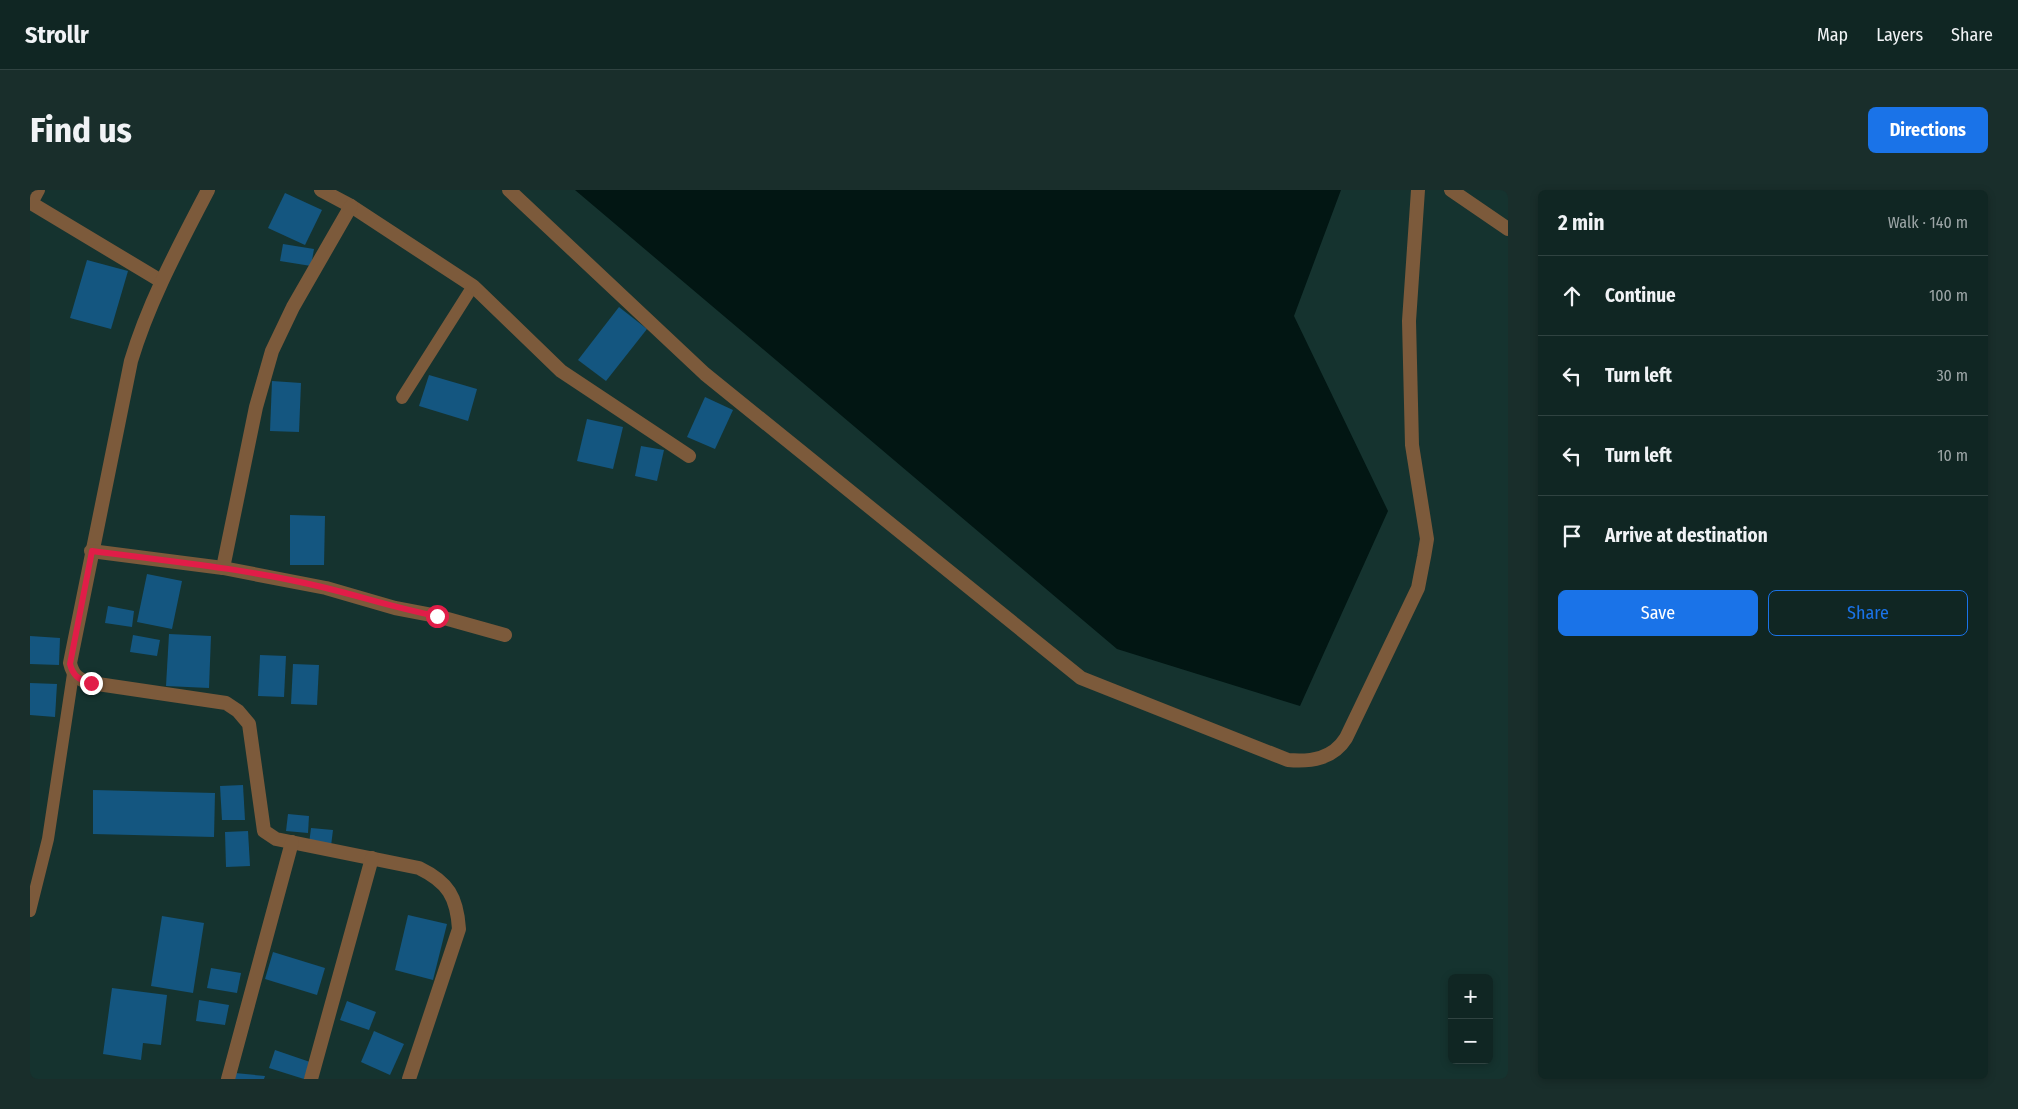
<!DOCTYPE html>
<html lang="en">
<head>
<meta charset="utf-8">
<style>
	body { margin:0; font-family:"Fira Sans Condensed",sans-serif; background:#192e2b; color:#f1f3f6 }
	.controls { position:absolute; right:15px; bottom:15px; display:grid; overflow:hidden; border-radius:8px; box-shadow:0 2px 8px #0003 }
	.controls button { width:45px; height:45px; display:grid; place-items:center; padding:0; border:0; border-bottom:1px solid #304341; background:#102623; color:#f1f3f6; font:25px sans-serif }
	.stop { position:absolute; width:15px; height:15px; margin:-11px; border:4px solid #e11d48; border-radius:50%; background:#fff }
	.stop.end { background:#e11d48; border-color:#fff; box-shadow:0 1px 5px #0008 }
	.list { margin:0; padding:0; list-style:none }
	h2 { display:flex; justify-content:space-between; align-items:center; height:65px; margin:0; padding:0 20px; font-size:21px }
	h2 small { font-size:16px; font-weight:400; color:#9ca5a6 }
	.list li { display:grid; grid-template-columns:32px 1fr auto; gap:15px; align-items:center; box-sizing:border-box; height:80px; padding:0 20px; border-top:1px solid #304341 }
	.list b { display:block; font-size:19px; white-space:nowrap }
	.list em { font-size:16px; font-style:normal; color:#9ca5a6 }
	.actions { display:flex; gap:10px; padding:15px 20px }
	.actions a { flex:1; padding:11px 0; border:1px solid #1a73e8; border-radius:8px; text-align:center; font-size:18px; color:#1a73e8 }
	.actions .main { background:#1a73e8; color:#fff }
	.icon { flex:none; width:28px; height:28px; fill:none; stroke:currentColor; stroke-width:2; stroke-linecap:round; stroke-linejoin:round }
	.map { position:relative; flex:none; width:1478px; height:889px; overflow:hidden; border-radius:8px }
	header { display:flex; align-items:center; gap:30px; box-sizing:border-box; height:70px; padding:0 25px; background:#102623; border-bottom:1px solid #304341 }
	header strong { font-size:24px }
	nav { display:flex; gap:28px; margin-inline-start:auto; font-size:18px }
	.intro { display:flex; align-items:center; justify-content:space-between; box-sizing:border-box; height:120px; padding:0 30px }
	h1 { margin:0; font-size:35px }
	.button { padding:12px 22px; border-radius:8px; background:#1a73e8; color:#fff; font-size:18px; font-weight:700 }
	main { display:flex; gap:30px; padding:0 30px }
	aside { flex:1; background:#102623; border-radius:8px; box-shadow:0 2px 8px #0003 }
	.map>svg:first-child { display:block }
	.water { fill:#021613 }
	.building { fill:#145680 }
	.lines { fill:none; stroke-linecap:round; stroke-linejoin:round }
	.service { stroke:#7c5a3b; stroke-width:12 }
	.minor { stroke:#7c5a3b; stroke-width:14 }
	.tertiary { stroke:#7c5a3b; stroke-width:14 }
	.route { stroke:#e11d48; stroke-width:6 }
</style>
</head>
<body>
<header>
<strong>Strollr</strong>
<nav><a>Map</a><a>Layers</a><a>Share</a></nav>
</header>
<div class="intro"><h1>Find us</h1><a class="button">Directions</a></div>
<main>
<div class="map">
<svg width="1478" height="889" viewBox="0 0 1478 889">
	<rect width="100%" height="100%" fill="#15332f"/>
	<!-- water -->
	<polygon class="water" points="545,0 1311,0 1264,126 1358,321 1270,516 1087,459"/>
	<!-- building -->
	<g class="building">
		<polygon points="255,3 292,20 275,55 238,38"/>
		<polygon points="253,54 284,59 281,76 250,71"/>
		<polygon points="57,70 98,81 81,139 40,128"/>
		<polygon points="589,117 617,139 576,191 548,170"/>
		<polygon points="399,185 447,199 438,231 389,216"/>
		<polygon points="242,191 271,193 269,242 240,241"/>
		<polygon points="675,207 703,220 685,259 657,247"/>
		<polygon points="557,229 593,237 583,279 547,271"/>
		<polygon points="611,256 634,260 627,291 605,286"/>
		<polygon points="260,325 295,326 294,375 260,375"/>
		<polygon points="117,384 152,391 142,439 107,432"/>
		<polygon points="78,416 104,421 102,437 75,433"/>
		<polygon points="139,444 181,446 179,498 136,496"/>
		<polygon points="103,445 130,450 127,466 100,462"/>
		<polygon points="0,446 30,448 29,475 0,474"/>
		<polygon points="230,465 256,466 254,507 228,506"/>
		<polygon points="263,474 289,475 287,515 261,514"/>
		<polygon points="0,493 27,494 25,527 0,525"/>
		<polygon points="213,595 215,630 192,630 190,596"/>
		<polygon points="63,600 185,603 184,647 63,644"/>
		<polygon points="258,624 279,626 278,643 256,641"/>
		<polygon points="281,638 303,640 301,656 279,654"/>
		<polygon points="218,641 220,676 196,677 195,642"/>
		<polygon points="378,725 417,734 403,790 365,780"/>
		<polygon points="132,726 174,733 163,803 121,796"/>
		<polygon points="243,762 295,778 287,805 235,789"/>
		<polygon points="181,778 211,783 207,803 177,798"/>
		<polygon points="82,798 137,805 131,855 113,853 111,870 73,864"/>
		<polygon points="169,810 199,815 195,835 166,831"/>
		<polygon points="317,811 346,822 339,840 310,830"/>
		<polygon points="344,841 374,854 360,885 331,872"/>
		<polygon points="245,860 280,872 274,889 239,878"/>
		<polygon points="205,883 235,886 234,889 205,889"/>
	</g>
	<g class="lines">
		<!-- service -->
		<g class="service">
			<polyline points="372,208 443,96"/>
			<polyline points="0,721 18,649 43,484"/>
		</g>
		<!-- minor -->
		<g class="minor">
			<polyline points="8,0 1,13 131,91"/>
			<path d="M178 0C149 56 119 111 101 171L40 473C43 486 49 490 61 493L196 513 208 521 219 534 234 641 246 649 389 678C418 692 427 707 429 739L379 889"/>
			<polyline points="291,0 321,16 443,96 531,181 659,266"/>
			<path d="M479 0 675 184 1051 488 1258 570C1281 572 1303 569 1316 548L1388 398 1394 367 1397 349 1382 255 1379 131 1388 0"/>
			<polyline points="61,361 193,378 296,398 365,418 407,426 475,445"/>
			<polyline points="193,378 226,217 242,161 263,117 321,16"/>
			<polyline points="198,889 262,652"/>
			<polyline points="281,889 342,668"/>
		</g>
		<!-- tertiary -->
		<polyline class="tertiary" points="1421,0 1478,39"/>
	</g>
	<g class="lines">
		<!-- route -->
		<path class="route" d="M61 493C49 490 43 486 40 474L62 361C140 371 219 379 296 398 333 407 369 419 407 426"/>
	</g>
</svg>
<div class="controls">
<button>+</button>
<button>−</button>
</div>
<div class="stop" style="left:407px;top:426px"></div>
<div class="stop end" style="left:61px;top:493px"></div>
</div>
<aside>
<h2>2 min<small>Walk · 140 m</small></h2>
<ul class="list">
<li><svg class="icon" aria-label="ahead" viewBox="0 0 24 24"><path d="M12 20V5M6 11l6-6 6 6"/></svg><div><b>Continue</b></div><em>100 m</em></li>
<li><svg class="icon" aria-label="left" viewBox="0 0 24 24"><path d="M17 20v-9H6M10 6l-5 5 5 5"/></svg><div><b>Turn left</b></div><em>30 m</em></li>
<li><svg class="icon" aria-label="left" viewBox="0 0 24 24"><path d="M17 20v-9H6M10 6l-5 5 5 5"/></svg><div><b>Turn left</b></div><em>10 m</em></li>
<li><svg class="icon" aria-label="arrive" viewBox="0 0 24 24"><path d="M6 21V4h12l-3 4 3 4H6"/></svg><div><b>Arrive at destination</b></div></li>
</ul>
<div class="actions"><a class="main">Save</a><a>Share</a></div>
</aside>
</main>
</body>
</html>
